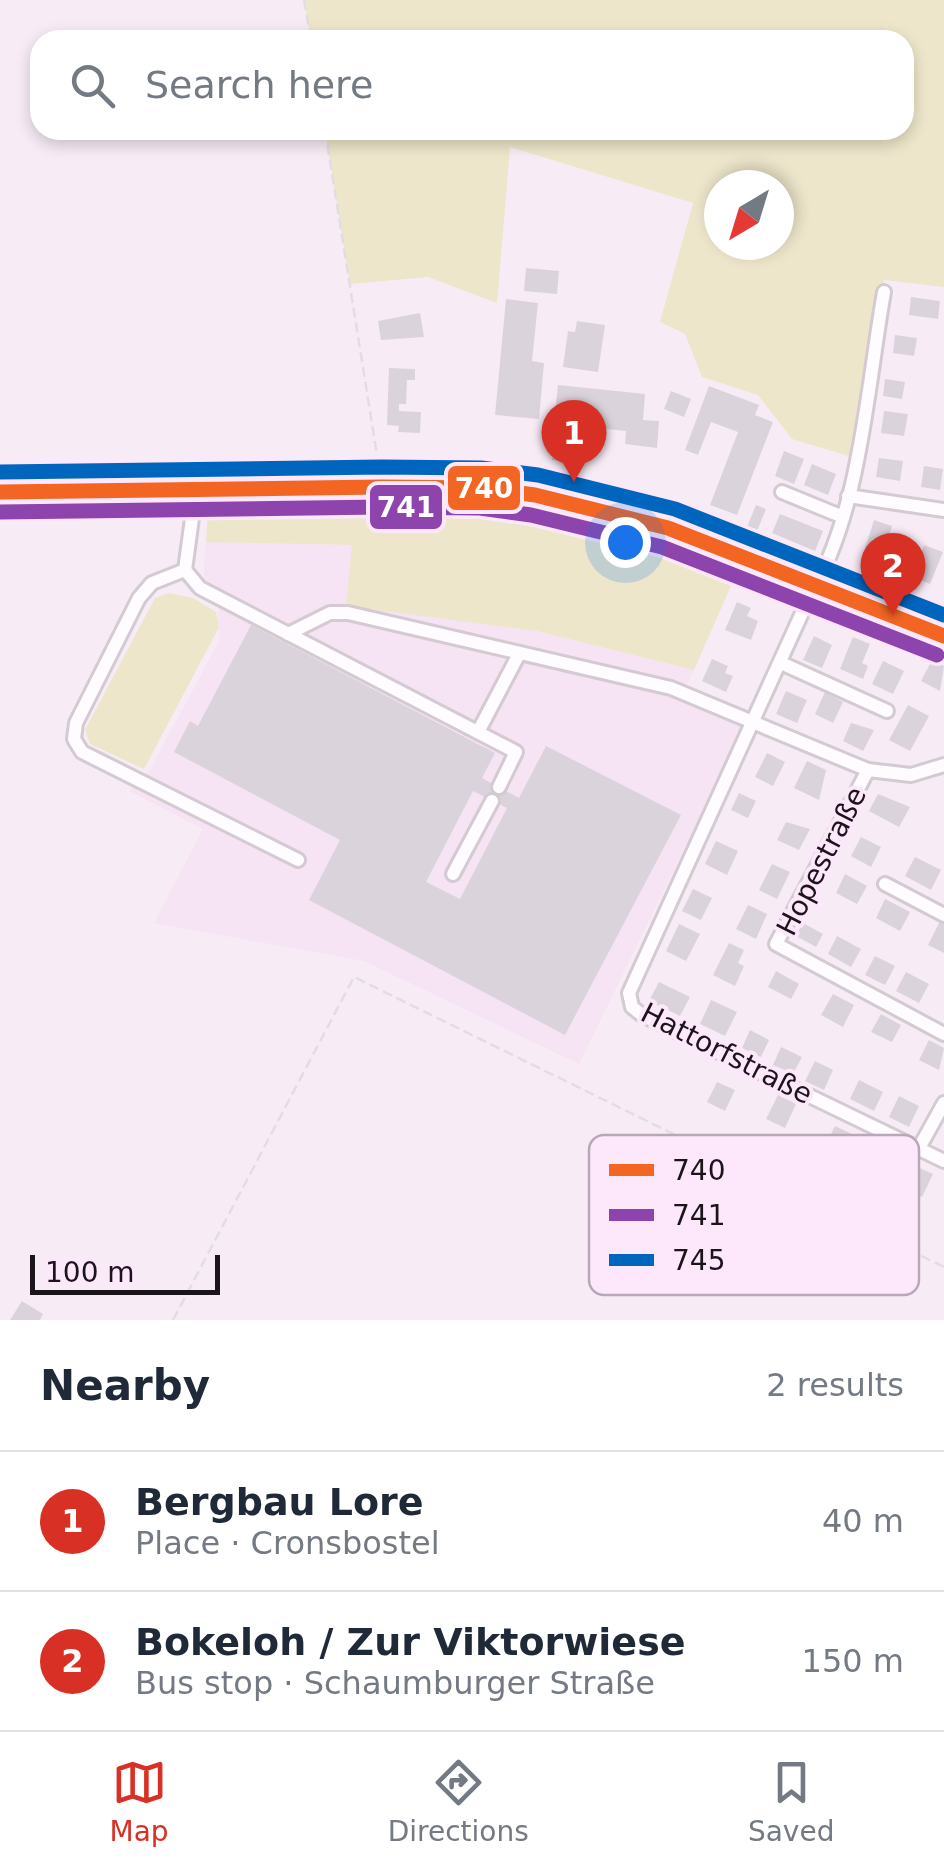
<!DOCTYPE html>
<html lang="en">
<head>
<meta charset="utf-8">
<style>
	body { margin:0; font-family:"DejaVu Sans",sans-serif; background:#f6f6f7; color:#1f2937 }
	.compass { position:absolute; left:704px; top:170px; width:90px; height:90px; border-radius:50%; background:#fff; box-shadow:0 5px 15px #0003; rotate:218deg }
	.scale { position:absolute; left:30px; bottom:25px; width:190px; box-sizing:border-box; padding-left:10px; border:5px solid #1b141a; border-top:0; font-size:28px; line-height:35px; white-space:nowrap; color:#1b141a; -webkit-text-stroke:8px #fce8fa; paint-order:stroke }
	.you { position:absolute; left:625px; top:542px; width:35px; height:35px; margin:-25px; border:8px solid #fff; border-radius:50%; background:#1a73e8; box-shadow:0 0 0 15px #1a73e833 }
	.badge { display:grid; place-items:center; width:65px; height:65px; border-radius:50%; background:#d93025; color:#fff; font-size:32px; font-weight:700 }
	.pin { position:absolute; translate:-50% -82px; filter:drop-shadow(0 2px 5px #0008) }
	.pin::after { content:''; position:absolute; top:52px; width:35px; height:30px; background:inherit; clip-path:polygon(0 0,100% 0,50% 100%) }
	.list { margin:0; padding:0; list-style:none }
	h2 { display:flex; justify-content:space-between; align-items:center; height:130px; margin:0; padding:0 40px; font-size:42px }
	h2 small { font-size:32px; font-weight:400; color:#747a83 }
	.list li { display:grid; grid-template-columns:65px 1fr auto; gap:30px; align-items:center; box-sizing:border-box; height:140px; padding:0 40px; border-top:2px solid #e0e1e3 }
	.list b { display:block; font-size:38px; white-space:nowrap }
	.list p { margin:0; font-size:32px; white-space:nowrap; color:#747a83 }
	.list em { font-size:32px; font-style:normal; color:#747a83 }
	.icon { flex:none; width:55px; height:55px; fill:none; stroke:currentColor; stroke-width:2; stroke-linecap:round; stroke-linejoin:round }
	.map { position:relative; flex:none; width:944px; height:1320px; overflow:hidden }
	.search { position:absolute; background:#fff; box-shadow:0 5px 15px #0003; left:30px; right:30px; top:30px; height:110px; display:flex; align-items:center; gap:25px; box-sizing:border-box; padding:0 35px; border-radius:30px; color:#747a83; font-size:38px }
	.sheet { height:410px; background:#fff }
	nav { display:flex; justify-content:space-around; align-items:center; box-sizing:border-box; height:140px; border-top:2px solid #e0e1e3; background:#fff; font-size:28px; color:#747a83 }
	nav a { display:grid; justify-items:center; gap:5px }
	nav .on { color:#d93025 }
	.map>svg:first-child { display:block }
	.built { fill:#f6e3f4 }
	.green { fill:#ede6cb; fill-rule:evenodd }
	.building { fill:#dbd3db; fill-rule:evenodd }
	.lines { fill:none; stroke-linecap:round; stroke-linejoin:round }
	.minor-casing { stroke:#d3cad2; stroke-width:18 }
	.path { stroke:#e1dee1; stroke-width:2.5; stroke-dasharray:10 5; stroke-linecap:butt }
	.minor { stroke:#fefcfe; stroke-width:12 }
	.bus-1-casing { stroke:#fce8fa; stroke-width:22 }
	.bus-2-casing { stroke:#fce8fa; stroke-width:22 }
	.bus-3-casing { stroke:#fce8fa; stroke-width:22 }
	.bus-1 { stroke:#f26522; stroke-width:15 }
	.bus-2 { stroke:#8e44ad; stroke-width:15 }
	.bus-3 { stroke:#0065bd; stroke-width:15 }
	.labels { text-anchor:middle; stroke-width:8; stroke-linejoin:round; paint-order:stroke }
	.street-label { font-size:28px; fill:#1b141a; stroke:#fce8fa }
	.key { fill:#fce8fa; stroke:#b8a8b7; stroke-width:2.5 }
	.key-label { font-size:28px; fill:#1b141a }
	.line-badge { stroke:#fce8fa; stroke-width:4 }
	.badge-label { font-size:28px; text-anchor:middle; font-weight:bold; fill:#fff }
</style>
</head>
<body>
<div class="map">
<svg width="944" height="1320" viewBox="0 0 944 1320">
	<rect width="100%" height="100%" fill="#f7ecf6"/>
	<!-- built -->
	<polygon class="built" points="206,542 353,545 346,605 537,631 694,670 680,700 745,725 579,1064 364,961 154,923 203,829 129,791 150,770 219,641 218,607 202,597"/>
	<!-- green -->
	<g class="green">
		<path d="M304 0H944V287L884 280 852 457 792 439 758 395 702 377 685 334 660 322 693 203 510 147 497 303 428 277 350 284 325 130H904V40H311ZM719 185H779V245H719Z"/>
		<polygon points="445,502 522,508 632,530 738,570 694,670 537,631 346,606 352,545 206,542 208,509 357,508"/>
		<polygon points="168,593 193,598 216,612 219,627 144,769 90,744 85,730 155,598"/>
	</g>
	<!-- building -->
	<g class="building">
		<polygon points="526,268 559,271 557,294 524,291"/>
		<polygon points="911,297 940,301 938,319 909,315"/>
		<polygon points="506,299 538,303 532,361 544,363 539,419 495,415"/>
		<polygon points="420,313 424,337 381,340 378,321"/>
		<polygon points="577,321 605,325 598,372 563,367 568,331 575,332"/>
		<polygon points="895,335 917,338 914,356 893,353"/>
		<polygon points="389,368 415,369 415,380 407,380 406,404 399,404 399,411 421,412 420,433 398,432 399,426 387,425"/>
		<polygon points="885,379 905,382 902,399 883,396"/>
		<polygon points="558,385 645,394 643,420 659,421 657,448 625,444 626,431 554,424"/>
		<polygon points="709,386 759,405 755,415 773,422 737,515 710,505 738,432 711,422 698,455 685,450"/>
		<polygon points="671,391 691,399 684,417 664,409"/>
		<polygon points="884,411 908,414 904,436 881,433"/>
		<polygon points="554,434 567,435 565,461 552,460"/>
		<polygon points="784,451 804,459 794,484 775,476"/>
		<polygon points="879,458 903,461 900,481 876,477"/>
		<polygon points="812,464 836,474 828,495 804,485"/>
		<polygon points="924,466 943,469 940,490 921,487"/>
		<polygon points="756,505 766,509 753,541 743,537"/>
		<polygon points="780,514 823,531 815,551 772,533"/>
		<polygon points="874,520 892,526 879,567 861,561"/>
		<polygon points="924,545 943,552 930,584 912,577"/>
		<polygon points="769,547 790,556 787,561 767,552"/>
		<polygon points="737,602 751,608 747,616 758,621 751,640 725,630"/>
		<path d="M251 625 495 753 482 778 519 798 546 746 681 815 565 1035 309 900 340 840 174 752 190 721 198 726ZM473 791 507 808 460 899 426 882Z"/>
		<polygon points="814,636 832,645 822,668 803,660"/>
		<polygon points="853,637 870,644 862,663 868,666 863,679 840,669"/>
		<polygon points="712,659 728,666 725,673 733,676 726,692 702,681"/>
		<polygon points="932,660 944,666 940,691 921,681"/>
		<polygon points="883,661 904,671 893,694 872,684"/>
		<polygon points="786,691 807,700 797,723 776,714"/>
		<polygon points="825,692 843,702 833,723 815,714"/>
		<polygon points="908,705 929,716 910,751 889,740"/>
		<polygon points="851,723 874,730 863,751 843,741"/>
		<polygon points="767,753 785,762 773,786 755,777"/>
		<polygon points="807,761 826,770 819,800 794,788"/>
		<polygon points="739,793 756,801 748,818 731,810"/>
		<polygon points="878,794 910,807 899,827 869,811"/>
		<polygon points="786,822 810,829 799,850 777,840"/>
		<polygon points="861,837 881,847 871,867 851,856"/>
		<polygon points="716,841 738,851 727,875 705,864"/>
		<polygon points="915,857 941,870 931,890 905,876"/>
		<polygon points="772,864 790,872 777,899 759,890"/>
		<polygon points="845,874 867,886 857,904 836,893"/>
		<polygon points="693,889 712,898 701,920 682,911"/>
		<polygon points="885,899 910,912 900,931 876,918"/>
		<polygon points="748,905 767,914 756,939 736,929"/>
		<polygon points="940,921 944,924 944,953 928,945"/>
		<polygon points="803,923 823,934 816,947 796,936"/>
		<polygon points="679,924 700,934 686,961 666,951"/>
		<polygon points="837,936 861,949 851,967 828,954"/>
		<polygon points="729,943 744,950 738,963 744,966 735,986 713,975"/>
		<polygon points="875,956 895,966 885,985 865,975"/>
		<polygon points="776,971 799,984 791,999 768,987"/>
		<polygon points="906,972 929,984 919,1003 896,991"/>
		<polygon points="659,982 690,997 680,1016 649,1001"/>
		<polygon points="833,994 854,1005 843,1027 821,1015"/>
		<polygon points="711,1000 737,1012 725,1036 700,1024"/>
		<polygon points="881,1014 901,1025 892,1042 871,1032"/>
		<polygon points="750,1030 769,1040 761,1057 742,1048"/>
		<polygon points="929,1040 944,1048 939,1070 919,1060"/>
		<polygon points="781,1047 802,1057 793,1074 773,1065"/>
		<polygon points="815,1061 833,1070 824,1090 805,1081"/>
		<polygon points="859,1080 883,1092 874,1111 850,1099"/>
		<polygon points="717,1082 735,1090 725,1111 707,1102"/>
		<polygon points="778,1095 796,1104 785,1128 766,1119"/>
		<polygon points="899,1096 919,1106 909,1127 889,1117"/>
		<polygon points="835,1126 854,1135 842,1160 823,1150"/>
		<polygon points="913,1165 933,1174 922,1197 902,1187"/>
		<polygon points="22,1301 43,1314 40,1320 10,1320"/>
	</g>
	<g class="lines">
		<!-- minor casing -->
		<g class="minor-casing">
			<g id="minor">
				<path d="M884 292C866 394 861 512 807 602L629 993 632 1007 642 1015 944 1161"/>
				<polyline points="196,489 185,570 152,583 139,598 76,723 74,739 82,752 298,860"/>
				<polyline points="0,492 382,487 481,488 535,495 668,528 944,636"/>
				<polyline points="782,492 843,517"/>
				<polyline points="848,496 944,510"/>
				<polyline points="185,570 200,588 516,752 499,787"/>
				<polyline points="288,634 330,613 348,613 671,688 868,770 911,775 944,765"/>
				<polyline points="781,663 887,711"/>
				<polyline points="478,732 519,654"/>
				<polyline points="868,770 776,944 944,1034"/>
				<polyline points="453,874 492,801"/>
				<polyline points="885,884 944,915"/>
				<polyline points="919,1148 944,1103"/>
			</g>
		</g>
		<!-- path -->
		<g class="path">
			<polyline points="304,0 311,40"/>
			<polyline points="325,130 380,474"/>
			<polyline points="173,1320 354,977 944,1267"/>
		</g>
		<!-- minor -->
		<use href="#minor" class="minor"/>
		<!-- bus-1 casing -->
		<g class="bus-1-casing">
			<polyline id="bus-1" points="0,492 382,487 481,488 535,495 668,528 944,636"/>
		</g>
		<!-- bus-2 casing -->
		<g class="bus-2-casing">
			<polyline id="bus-2" points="0,512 382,507 480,508 531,515 662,547 937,655"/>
		</g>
		<!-- bus-3 casing -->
		<g class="bus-3-casing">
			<polyline id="bus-3" points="0,472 382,467 481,468 538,475 675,509 944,615"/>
		</g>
		<!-- bus-1 -->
		<use href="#bus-1" class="bus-1"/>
		<!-- bus-2 -->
		<use href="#bus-2" class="bus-2"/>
		<!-- bus-3 -->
		<use href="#bus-3" class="bus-3"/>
	</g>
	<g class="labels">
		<!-- street labels -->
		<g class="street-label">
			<text transform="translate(821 861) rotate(-63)" y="10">Hopestraße</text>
			<text transform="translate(727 1053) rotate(27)" y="10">Hattorfstraße</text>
		</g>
	</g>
	<!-- legend -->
	<rect x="589" y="1135" width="330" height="160" rx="15" class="key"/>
	<rect x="609" y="1164" width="45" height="12" fill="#f26522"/>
	<rect x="609" y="1209" width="45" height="12" fill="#8e44ad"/>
	<rect x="609" y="1254" width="45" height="12" fill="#0065bd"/>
	<g class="key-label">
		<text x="672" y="1180">740</text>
		<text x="672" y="1225">741</text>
		<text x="672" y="1270">745</text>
	</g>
	<g class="line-badge">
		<rect x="446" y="464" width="76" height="48" rx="10" fill="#f26522"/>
		<rect x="368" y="483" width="76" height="48" rx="10" fill="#8e44ad"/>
	</g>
	<g class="badge-label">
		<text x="484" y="498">740</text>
		<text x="406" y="517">741</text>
	</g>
</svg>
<svg class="compass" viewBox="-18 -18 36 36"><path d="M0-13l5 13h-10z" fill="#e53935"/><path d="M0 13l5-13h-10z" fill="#747a83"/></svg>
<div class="scale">100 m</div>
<div class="you"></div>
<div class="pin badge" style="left:574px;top:482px">1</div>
<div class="pin badge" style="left:893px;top:615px">2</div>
<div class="search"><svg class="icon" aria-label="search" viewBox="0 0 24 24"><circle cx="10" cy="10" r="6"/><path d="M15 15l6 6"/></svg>Search here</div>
</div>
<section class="sheet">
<h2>Nearby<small>2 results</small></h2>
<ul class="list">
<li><span class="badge">1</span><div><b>Bergbau Lore</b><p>Place · Cronsbostel</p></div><em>40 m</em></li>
<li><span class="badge">2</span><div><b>Bokeloh / Zur Viktorwiese</b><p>Bus stop · Schaumburger Straße</p></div><em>150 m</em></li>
</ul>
</section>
<nav>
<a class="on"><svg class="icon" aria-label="map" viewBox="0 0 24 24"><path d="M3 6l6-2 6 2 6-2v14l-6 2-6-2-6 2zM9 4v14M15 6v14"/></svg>Map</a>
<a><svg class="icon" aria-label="directions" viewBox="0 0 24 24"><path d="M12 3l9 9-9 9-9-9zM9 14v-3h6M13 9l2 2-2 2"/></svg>Directions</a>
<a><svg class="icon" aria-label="saved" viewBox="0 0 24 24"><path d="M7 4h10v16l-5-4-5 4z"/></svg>Saved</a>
</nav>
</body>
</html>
